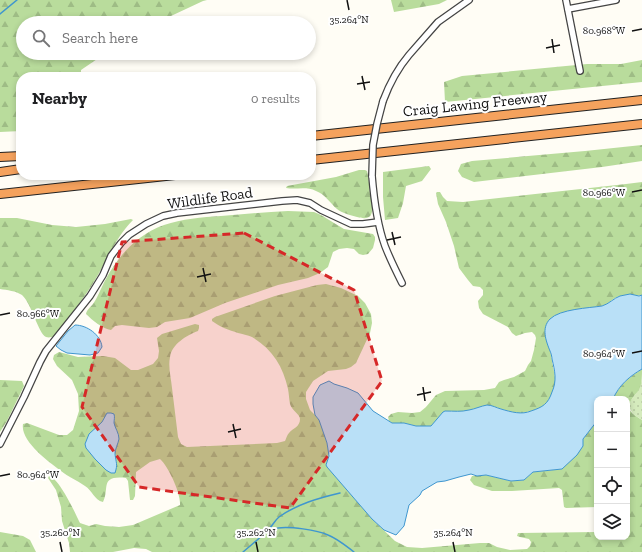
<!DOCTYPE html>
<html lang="en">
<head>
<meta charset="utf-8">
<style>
	body { margin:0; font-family:"Zilla Slab",serif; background:#f6f6f6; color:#202124 }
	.controls { position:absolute; right:12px; bottom:12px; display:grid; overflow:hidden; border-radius:8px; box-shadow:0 2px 6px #0003 }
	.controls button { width:36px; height:36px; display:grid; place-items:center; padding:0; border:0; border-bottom:1px solid #e0e0e0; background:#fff; color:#202124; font:20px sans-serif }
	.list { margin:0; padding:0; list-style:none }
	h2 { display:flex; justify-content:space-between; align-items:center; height:52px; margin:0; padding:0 16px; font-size:17px }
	h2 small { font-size:13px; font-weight:400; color:#757577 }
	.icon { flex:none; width:22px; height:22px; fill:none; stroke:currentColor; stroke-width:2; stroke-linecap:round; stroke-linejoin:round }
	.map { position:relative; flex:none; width:642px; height:552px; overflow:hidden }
	.search { position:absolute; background:#fff; box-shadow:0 2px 6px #0003; left:16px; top:16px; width:300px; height:44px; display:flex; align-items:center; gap:10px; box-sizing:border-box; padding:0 14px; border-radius:22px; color:#757577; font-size:15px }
	.panel { position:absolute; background:#fff; box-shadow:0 2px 6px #0003; left:16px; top:72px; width:300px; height:108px; border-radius:16px }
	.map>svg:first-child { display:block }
	.grass { fill:url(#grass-dots) }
	.forest { fill:url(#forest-firs) }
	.water { fill:#b9e0f7; stroke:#3f96cf }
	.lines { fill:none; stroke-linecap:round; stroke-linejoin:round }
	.stream { stroke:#3f96cf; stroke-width:1.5 }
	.minor-casing { stroke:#444; stroke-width:8 }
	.highway-casing { stroke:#222; stroke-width:10 }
	.minor { stroke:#fff; stroke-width:5.5 }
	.highway { stroke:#f5a25d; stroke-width:8 }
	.minor-bridge-casing { stroke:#444; stroke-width:8; stroke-linecap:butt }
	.minor-bridge { stroke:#fff; stroke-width:5.5 }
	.marked { fill:#d62828; fill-opacity:0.2; stroke:#d62828; stroke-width:3; stroke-dasharray:8 5; stroke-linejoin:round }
	.ticks { fill:none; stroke:#111; stroke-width:1.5 }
	.labels { text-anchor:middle; stroke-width:4; stroke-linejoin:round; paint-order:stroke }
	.street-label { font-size:15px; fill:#111; stroke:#fff }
	.ticks-label { font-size:10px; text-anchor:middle; fill:#111; stroke:#fff; stroke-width:4; stroke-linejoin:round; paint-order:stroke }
</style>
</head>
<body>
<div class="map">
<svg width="642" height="552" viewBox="0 0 642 552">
	<defs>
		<pattern id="grass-dots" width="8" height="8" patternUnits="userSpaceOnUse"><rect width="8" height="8" fill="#d5ebbd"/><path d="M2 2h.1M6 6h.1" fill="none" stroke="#b6c8a1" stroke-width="1.8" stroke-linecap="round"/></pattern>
		<pattern id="forest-firs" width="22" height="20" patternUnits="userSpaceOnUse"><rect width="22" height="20" fill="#b9dc9c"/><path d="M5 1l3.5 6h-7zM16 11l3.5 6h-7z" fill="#9ebc85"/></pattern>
	</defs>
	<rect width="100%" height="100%" fill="#fffdf5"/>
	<!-- grass -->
	<polygon class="grass" points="642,378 642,420 633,414 629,407 629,403 640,388"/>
	<!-- forest -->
	<g class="forest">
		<polygon points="0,0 207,0 203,1 156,23 23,23 23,53 106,53 81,70 81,77 21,77 21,131 0,132"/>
		<polygon points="391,0 447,0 439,4 394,12"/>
		<polygon points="642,60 642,82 445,102 444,82 462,76 587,64 621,64"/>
		<polygon points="642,145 642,161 602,167 474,182 462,177 458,171 461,164 472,161 585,151"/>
		<polygon points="429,166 431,169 422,181 406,186 403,203 398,218 385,220 383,197 383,172"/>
		<path d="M359 170H365L367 171C369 178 369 185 370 192 372 205 378 223 357 217 350 215 342 213 337 209 330 203 325 194 316 191 306 186 296 190 286 188L287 186 336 177Z"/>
		<path d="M642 182V295C634 297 626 293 617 297 612 299 608 305 601 306 588 309 575 309 561 313L549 348 550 350 555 377V386L550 400 546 404 539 409 523 413H515L501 409 496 407 476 408 471 410 461 412 445 411 431 426H416L404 423H392L389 421 388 417 391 414 398 412 412 413 420 412 426 407 436 395 445 391 484 390 495 388 499 382 504 380 514 377 525 371 528 365 531 361 534 350 536 338 535 335 532 332 525 333 516 336 512 333 508 327 483 314 479 308 478 301 483 295V290L480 287 473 286 468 280 459 268 454 246 446 222 438 204 436 193 437 192H440L443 197 447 201 463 202 626 184Z"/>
		<path d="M288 211 314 212 321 215 334 223 344 229 373 234 375 237V240L373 248 368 254 363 255 359 254 354 249 347 248 339 249 333 252 328 267 320 273 308 278 278 285 225 303 190 318 165 322 157 327 149 328 122 325 115 326 111 330C103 329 92 320 86 314 87 309 90 308 93 304 96 300 98 295 100 291 113 262 133 236 164 225 182 219 202 217 221 216 244 214 266 212 288 211Z"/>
		<path d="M0 218H17L52 225 76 227 105 224 131 219 133 220C116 237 107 260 95 280 83 300 68 318 55 336 52 337 49 338 46 337 38 333 32 304 22 295 16 291 7 290 0 289Z"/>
		<path d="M326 284 341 288 358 296 365 303 371 314 372 323 370 333 356 363 351 367 346 369 328 371 313 381 306 392V399L310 410 315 415 319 420 327 442 329 456 326 465 372 519 395 541 407 547 422 548 480 543H489L497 547 510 550 527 549 530 546 531 542 529 539 520 537 517 536 518 533 597 532V537H627V399H613C619 385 630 377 642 369 642 375 642 382 640 388 639 391 636 393 634 396 624 409 630 412 642 420V552H152L146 549 134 548 113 552H70L69 543 62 521 61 507 56 490 48 478 49 476C60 479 75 513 80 523L89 526 96 524 105 526 119 527 133 525 180 505C181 493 168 466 160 459L150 462 136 472 135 496 133 500H130L128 481 126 478C99 475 110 489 103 502 94 500 92 490 85 486 77 480 68 477 61 471 49 462 20 441 23 424L27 423 59 435H67L73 430 79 411 78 394 72 380 57 366 53 359 54 355 59 352 78 357 103 356 115 358 131 370H138L153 364 158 358 159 351 157 338 162 334 195 324 199 325V328L198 331C187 335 172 344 170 357 168 367 171 378 172 388 174 404 176 421 178 437L181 444 187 447 277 443 285 441C286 439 287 435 289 433 293 428 300 427 300 419 300 414 292 411 290 404 289 399 289 394 288 389 283 366 272 349 252 337 248 335 242 334 238 333 229 330 220 327 212 321V319L215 317 275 296 317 285Z"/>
		<polygon points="0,380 22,381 24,386 7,421 0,432"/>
		<polygon points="597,421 597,507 566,508 564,507 562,490 559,488 512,491 492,491 474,485 470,480 472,476 486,475 511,481 524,480 533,472 562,469 583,446 583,439"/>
		<polygon points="0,532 23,536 30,540 36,552 0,552"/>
	</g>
	<!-- water -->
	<g class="water">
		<path d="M630 294 639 296 642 295V369C630 376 619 385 613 399H597V421L583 439V446L577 455 562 469 533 472 524 480 511 481 486 475 477 476 471 474 459 477 445 481 437 482 422 491 420 495 409 505 404 526 396 535 384 530 372 519 327 467 326 465 329 456 327 443 319 420 315 415 313 404V397L320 385 329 381 334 384 347 388 358 393 373 411 392 423H404L416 426H431L443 412 445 411C454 411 461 412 469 410 475 409 481 406 487 405 492 405 497 408 501 409 511 412 522 415 531 411 543 407 548 404 552 392 557 381 555 371 552 359 552 357 551 353 550 351 546 341 541 328 550 319 560 309 589 308 602 306 609 304 614 298 620 296 623 295 627 295 630 294Z"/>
		<path d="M75 325C87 325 101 335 102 347L98 353 90 355 67 353 61 350 56 346 68 331Z"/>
		<path d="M107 413H111L114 414C115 417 114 420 114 423 115 428 119 433 119 439 118 444 115 449 115 454 116 463 118 464 115 473H111L106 470 95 459 86 448 85 444 89 434 102 422Z"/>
	</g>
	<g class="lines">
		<!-- stream -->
		<g class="stream">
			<polyline points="0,14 17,0"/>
			<path d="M269 530C272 529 275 528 278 528 289 526 317 530 328 535 338 539 346 546 354 552"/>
			<path d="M243 552C251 545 259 539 267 531 272 527 274 521 279 517 297 504 319 498 340 493"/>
		</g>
		<!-- minor casing -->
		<g class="minor-casing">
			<g id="minor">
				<polyline points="566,0 580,71"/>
				<polyline points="568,9 616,0"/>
				<path d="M383 101C389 85 398 68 409 55L438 22 469 0"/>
				<path d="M372 176C374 200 377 224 385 246 390 259 396 271 402 283"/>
				<polyline points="0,444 24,397 40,362 46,351 90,296 103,275 111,256 121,243 129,235 146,224 163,216 177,213 282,201 297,200 310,203 321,210 351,224 363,224 378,222"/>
			</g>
		</g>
		<!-- highway casing -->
		<g class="highway-casing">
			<g id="highway">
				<polyline points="311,136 642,100"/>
				<polyline points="0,157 21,156"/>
				<polyline points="311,160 642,124"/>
				<polyline points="0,172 21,169"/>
				<polyline points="0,194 175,175"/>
			</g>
		</g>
		<!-- minor -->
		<use href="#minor" class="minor"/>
		<!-- highway -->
		<use href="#highway" class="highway"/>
		<!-- minor-bridge casing -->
		<g class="minor-bridge-casing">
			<polyline id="minor-bridge" points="372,176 373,145 377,124 383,101"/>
		</g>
		<!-- minor-bridge -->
		<use href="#minor-bridge" class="minor-bridge"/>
	</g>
	<!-- marked area -->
	<path class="marked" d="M244 233 354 290 382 381 290 508 139 487 82 407 122 242Z"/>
	<!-- ticks -->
	<path class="ticks" d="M347 0 349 10M632 31 642 29M552 39 554 53M546 48 560 45M362 76 365 90M357 84 370 82M632 192 642 190M392 232 395 245M387 240 401 237M203 268 206 282M197 277 211 274M0 315 10 313M632 353 642 351M423 387 425 401M417 395 431 392M233 424 236 438M228 432 241 429M0 476 10 474M60 542 62 552M256 542 258 552M453 542 455 552"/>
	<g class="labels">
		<!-- street labels -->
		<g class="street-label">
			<text transform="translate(475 104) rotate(-6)" y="5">Craig Lawing Freeway</text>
			<text transform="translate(210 198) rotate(-8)" y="5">Wildlife Road</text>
		</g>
	</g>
	<g class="ticks-label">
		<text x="349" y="23">35.264°N</text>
		<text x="604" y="34">80.968°W</text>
		<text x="604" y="196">80.966°W</text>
		<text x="38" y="317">80.966°W</text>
		<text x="604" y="357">80.964°W</text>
		<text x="38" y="478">80.964°W</text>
		<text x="60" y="536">35.260°N</text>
		<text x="256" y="536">35.262°N</text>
		<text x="453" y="536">35.264°N</text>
	</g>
</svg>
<div class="controls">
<button>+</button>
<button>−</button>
<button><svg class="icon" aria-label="locate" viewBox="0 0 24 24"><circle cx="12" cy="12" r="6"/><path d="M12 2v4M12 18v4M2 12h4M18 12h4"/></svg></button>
<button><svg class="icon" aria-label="layers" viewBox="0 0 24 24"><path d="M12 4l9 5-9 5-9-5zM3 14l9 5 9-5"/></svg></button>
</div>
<div class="search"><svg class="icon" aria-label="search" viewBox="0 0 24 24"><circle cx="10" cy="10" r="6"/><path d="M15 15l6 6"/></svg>Search here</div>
<section class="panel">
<h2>Nearby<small>0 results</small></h2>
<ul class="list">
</ul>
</section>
</div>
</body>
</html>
